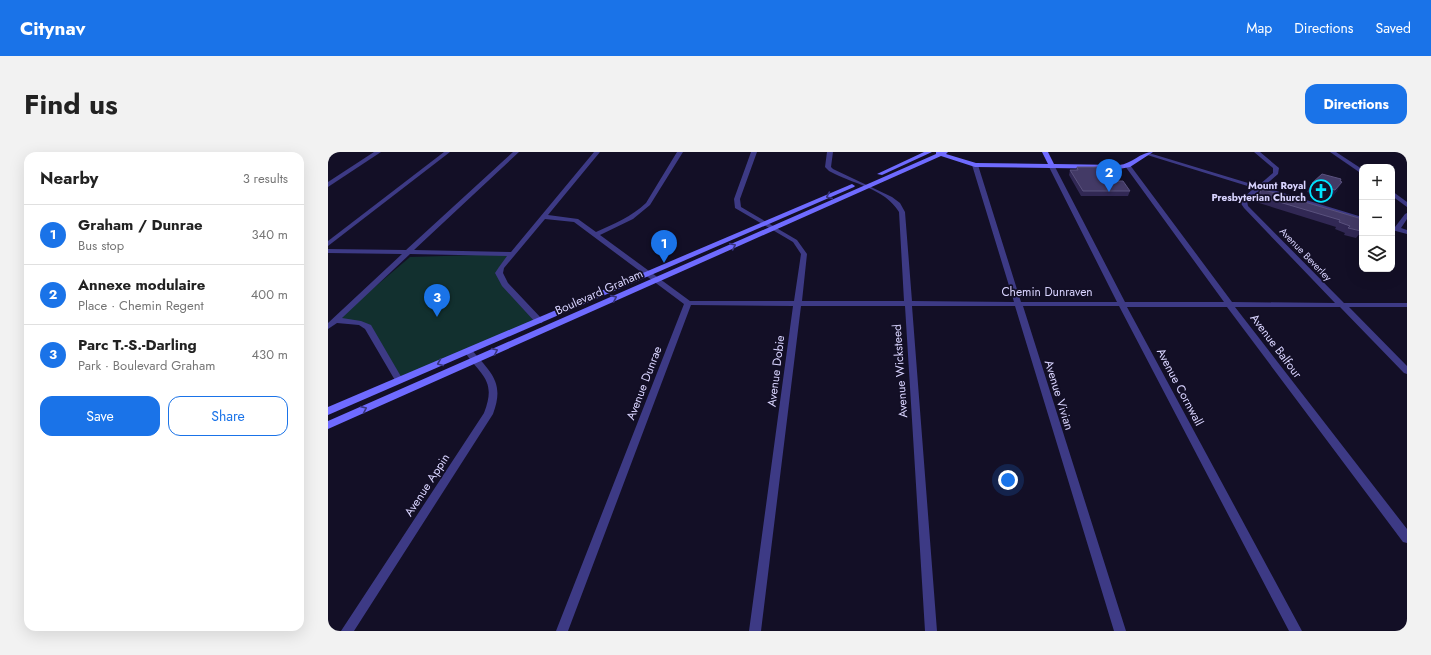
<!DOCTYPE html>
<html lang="en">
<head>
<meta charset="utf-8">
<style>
	body { margin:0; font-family:Jost,sans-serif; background:#f2f2f2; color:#222 }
	.controls { position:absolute; right:12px; top:12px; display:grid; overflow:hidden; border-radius:8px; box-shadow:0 4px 16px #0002 }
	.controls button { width:36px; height:36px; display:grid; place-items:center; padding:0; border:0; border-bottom:1px solid #e0e0e0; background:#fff; color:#222; font:20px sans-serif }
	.you { position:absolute; left:680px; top:328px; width:14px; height:14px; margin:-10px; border:3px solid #fff; border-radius:50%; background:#1a73e8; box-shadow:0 0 0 6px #1a73e833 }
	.badge { display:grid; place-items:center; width:26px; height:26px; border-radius:50%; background:#1a73e8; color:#fff; font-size:13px; font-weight:700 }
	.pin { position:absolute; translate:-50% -33px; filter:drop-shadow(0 1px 2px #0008) }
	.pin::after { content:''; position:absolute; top:21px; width:14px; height:12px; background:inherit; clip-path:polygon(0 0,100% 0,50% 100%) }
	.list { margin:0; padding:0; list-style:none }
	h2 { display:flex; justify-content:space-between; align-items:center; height:52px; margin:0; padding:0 16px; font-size:17px }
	h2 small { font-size:13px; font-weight:400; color:#767676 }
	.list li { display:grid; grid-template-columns:26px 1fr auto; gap:12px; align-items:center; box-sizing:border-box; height:60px; padding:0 16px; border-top:1px solid #e0e0e0 }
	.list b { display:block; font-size:15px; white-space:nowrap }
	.list p { margin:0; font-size:13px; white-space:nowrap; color:#767676 }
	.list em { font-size:13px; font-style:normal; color:#767676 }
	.actions { display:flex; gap:8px; padding:12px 16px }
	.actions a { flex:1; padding:9px 0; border:1px solid #1a73e8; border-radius:12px; text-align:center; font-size:14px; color:#1a73e8 }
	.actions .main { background:#1a73e8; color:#fff }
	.icon { flex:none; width:22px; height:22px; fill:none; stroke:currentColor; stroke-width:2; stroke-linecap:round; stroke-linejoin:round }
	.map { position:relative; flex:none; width:1079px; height:479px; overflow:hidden; border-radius:12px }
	header { display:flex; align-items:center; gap:24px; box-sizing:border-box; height:56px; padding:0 20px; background:#1a73e8; color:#fff }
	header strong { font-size:19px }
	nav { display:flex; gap:22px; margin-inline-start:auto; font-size:14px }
	.intro { display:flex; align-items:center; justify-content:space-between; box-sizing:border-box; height:96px; padding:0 24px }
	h1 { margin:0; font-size:28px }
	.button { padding:10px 18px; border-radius:12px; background:#1a73e8; color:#fff; font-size:14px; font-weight:700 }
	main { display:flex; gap:24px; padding:0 24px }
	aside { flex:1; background:#fff; border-radius:12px; box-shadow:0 4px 16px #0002 }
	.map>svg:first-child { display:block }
	.green { fill:#12302f }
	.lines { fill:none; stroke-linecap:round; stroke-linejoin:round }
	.street { fill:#3d3a85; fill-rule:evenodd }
	.secondary { fill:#6f6bff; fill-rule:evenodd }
	.wall { fill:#312854 }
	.shaded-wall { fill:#1d163a }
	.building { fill:#433a66; stroke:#5a527e }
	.oneway { stroke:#38347d }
	.labels { text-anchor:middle; stroke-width:3.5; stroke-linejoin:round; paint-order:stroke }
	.far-poi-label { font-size:10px; font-weight:bold; fill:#d9d4ff; stroke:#130f26; text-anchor:end }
	.far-street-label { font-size:10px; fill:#d9d4ff; stroke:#130f26 }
	.street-label { font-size:12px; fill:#d9d4ff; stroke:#130f26 }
</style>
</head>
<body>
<header>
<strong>Citynav</strong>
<nav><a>Map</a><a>Directions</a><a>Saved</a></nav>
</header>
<div class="intro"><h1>Find us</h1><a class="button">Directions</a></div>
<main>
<aside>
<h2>Nearby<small>3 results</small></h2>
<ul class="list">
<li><span class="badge">1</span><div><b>Graham / Dunrae</b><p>Bus stop</p></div><em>340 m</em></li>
<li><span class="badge">2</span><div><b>Annexe modulaire</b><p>Place · Chemin Regent</p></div><em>400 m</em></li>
<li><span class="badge">3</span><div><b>Parc T.-S.-Darling</b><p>Park · Boulevard Graham</p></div><em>430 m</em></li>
</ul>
<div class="actions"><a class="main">Save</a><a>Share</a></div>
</aside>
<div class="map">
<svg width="1079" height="479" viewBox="0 0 1079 479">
	<rect width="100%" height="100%" fill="#130f26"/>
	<!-- green -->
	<polygon class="green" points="183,102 171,121 211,169 71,228 40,175 8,168 82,105"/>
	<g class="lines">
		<!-- street -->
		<g class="street">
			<polygon points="46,0 53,0 0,35 0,30"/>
			<polygon points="116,0 122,0 0,94 0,89"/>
			<path d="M185 0H191L86 98 183 100 266 0H272L220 63 250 67 268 80C286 72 303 65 318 51L349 0H355L322 53 305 67 272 83 362 149H466L473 102 465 90 407 56 406 47 423 0H429L412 47 413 55 469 88 479 102 474 149H576L571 60C557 36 524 32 501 19L497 15 499 0H505L503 15 505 17 564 45 572 51 577 60 584 149 686 150 644 13 647 11 650 13 693 150H789L720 13 723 11 726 13 797 150H896L797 14 800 12 802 13 904 150 1007 151 916 56 912 50 913 48 926 36 816 2 821 1 930 34 945 21V16L926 0H932L951 16 950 22 935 35 1034 65V69L932 38 919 49 920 54 1016 151H1079V155H1021L1079 214V222L1076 221 1012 155H907L1079 377V391L1075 390 899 155H799L974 479H961L791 154H695L798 479H786L687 154H584L609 479H597L577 154H473L433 479H421L465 154 363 153 240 479H228L356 152 246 70 217 67 176 116 175 121 180 131 214 167 215 169 214 171H208L174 134 167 121 171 115 179 104 82 102 14 166 33 169 43 173 75 228 74 230H68L37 177 31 173 9 171 0 177V171L74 102 0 101V97L78 98Z"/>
			<polygon points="1002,0 1008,0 1034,17 1034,22"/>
			<polygon points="1064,39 1079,50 1079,55 1064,44"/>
			<polygon points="1079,61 1079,67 1073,76 1079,78 1079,82 1064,78 1064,74 1067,75 1077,62"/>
			<path d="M140 196 143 197C163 221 177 230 165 262L26 479H13L156 261C169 228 153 224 136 199Z"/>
		</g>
		<!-- secondary -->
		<g class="secondary">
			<polygon points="596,0 604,0 554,23 549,22"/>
			<path d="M608 0H620L618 2 648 11 720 12 714 0H720L726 12 791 13C804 12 812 0 825 0L802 15 791 17 647 15 613 4 0 277V269L608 2Z"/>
			<polygon points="524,32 527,34 526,35 0,263 0,255"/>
		</g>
	</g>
	<!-- wall -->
	<g class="wall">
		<polygon points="749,15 790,29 802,39 800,44 753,44 741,23 742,18 748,18"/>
		<polygon points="1012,29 1009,39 1002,47 979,40 984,31"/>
		<polygon points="933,37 1034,67 1034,79 1028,86 1016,83 1017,81 1007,77 1008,75 928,50 930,44"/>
	</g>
	<!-- shaded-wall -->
	<polygon class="shaded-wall" points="1014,30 1009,39 1002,47 1007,38"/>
	<!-- building -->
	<g class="building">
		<polygon points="749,15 780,15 790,29 795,29 802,39 755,39 742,18 750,18"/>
		<polygon points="994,22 1013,27 1012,29 1014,30 1007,38 984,31"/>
		<polygon points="933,37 1034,67 1034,78 1033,79 1020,76 1022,74 1011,70 1012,68 931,44"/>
	</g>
	<!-- one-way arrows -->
	<defs><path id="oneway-chevron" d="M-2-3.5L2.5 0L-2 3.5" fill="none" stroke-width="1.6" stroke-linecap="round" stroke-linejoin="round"/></defs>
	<g class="oneway">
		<use href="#oneway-chevron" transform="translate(501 44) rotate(157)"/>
		<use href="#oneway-chevron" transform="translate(405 94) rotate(-24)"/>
		<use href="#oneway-chevron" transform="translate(286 146) rotate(-24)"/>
		<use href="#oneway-chevron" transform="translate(167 199) rotate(-24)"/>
		<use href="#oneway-chevron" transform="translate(112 211) rotate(157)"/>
		<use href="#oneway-chevron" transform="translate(36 257) rotate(-24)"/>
	</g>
	<!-- icons -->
	<defs>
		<g id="church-ring" transform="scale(1.15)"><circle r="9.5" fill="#130f26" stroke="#00e5ff" stroke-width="1.5"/><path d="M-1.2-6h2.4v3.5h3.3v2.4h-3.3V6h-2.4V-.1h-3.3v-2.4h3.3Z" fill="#00e5ff"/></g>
	</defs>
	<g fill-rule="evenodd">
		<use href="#church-ring" x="993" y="39"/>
	</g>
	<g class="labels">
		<!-- far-poi labels -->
		<g class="far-poi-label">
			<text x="978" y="37">Mount Royal<tspan x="978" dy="12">Presbyterian Church</tspan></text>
		</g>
		<!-- far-street labels -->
		<g class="far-street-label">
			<text transform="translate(978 102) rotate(46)" y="4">Avenue Beverley</text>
		</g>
		<!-- street labels -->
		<g class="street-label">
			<text transform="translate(271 140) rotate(-24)" y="4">Boulevard Graham</text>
			<text x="719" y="144">Chemin Dunraven</text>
			<text transform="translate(948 194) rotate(53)" y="4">Avenue Balfour</text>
			<text transform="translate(448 219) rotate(-83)" y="4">Avenue Dobie</text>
			<text transform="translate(572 219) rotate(-94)" y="4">Avenue Wicksteed</text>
			<text transform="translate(316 231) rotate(-69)" y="4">Avenue Dunrae</text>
			<text transform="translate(852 235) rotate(62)" y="4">Avenue Cornwall</text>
			<text transform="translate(731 243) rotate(73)" y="4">Avenue Vivian</text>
			<text transform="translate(99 333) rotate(-57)" y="4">Avenue Appin</text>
		</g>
	</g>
</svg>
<div class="controls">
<button>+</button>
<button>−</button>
<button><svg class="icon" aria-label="layers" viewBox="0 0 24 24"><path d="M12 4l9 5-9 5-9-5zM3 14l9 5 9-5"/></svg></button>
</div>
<div class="you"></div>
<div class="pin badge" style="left:336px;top:111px">1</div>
<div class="pin badge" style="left:781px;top:40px">2</div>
<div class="pin badge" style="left:109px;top:165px">3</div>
</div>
</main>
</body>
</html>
